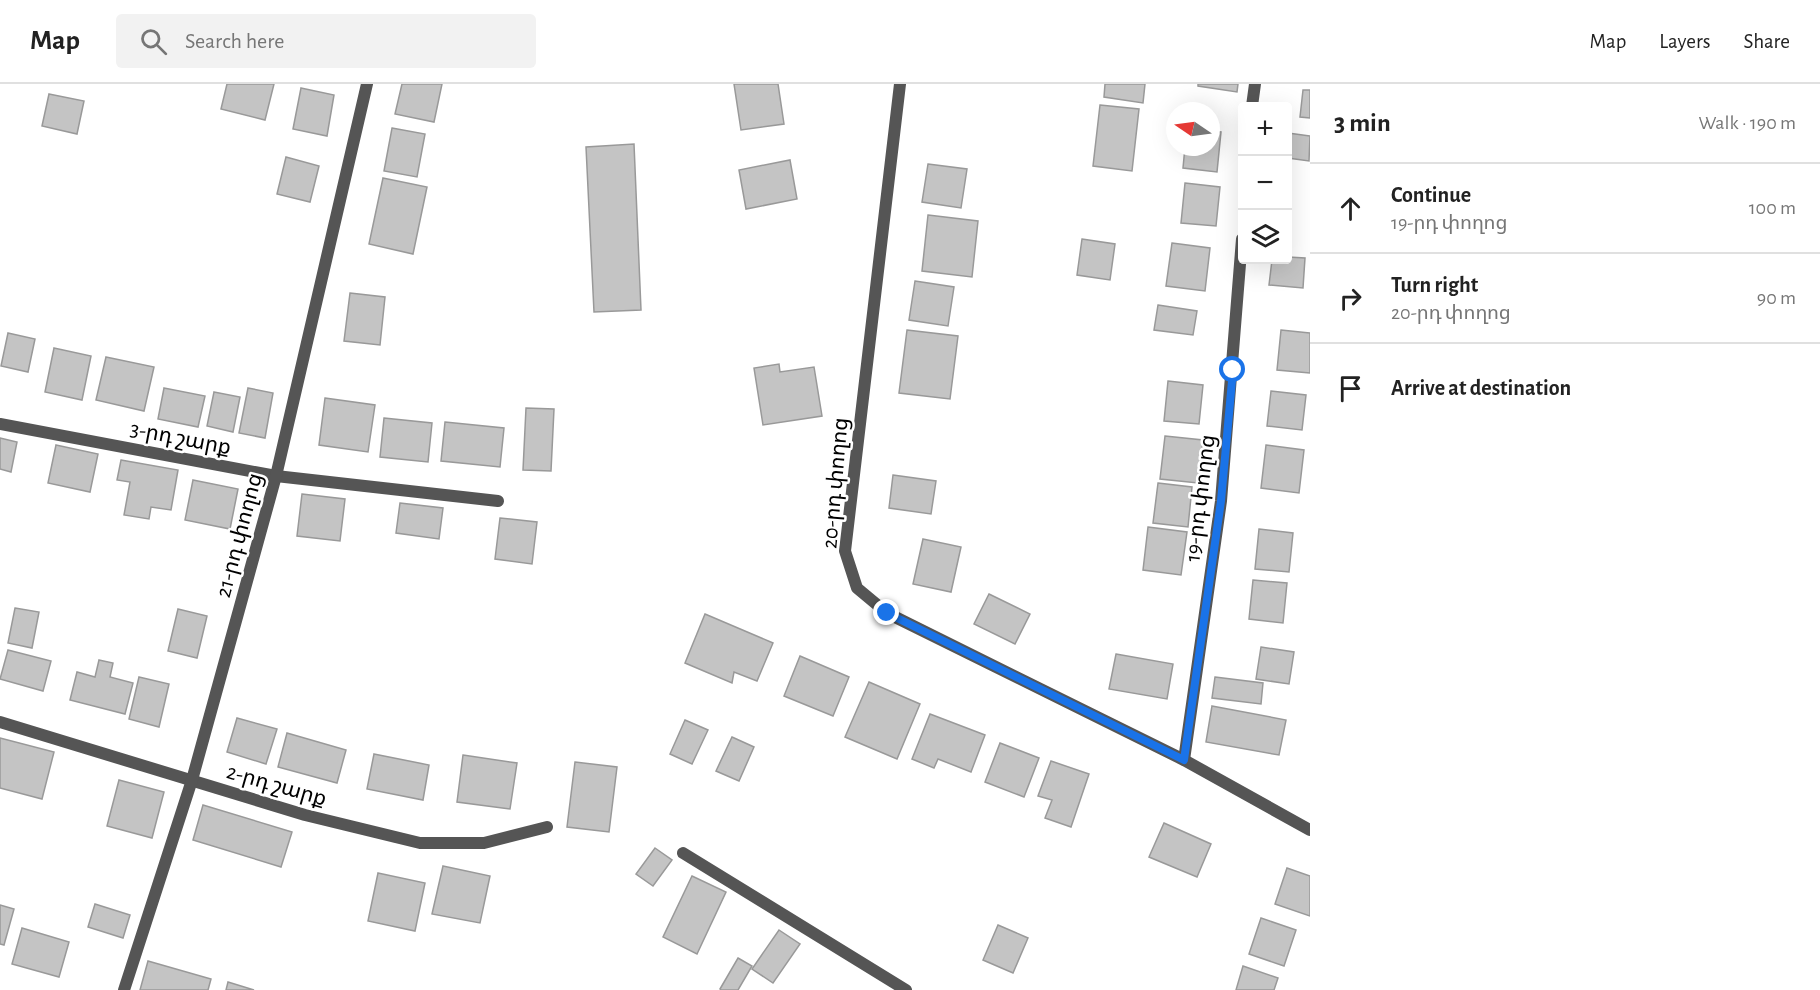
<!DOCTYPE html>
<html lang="en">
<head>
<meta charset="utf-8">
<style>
	body { margin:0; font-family:"Alegreya Sans","Noto Sans Armenian",sans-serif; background:#f2f2f2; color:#222 }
	.controls { position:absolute; right:18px; top:18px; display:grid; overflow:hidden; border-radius:6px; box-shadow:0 6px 24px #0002 }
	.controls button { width:54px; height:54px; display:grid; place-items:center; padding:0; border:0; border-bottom:2px solid #e0e0e0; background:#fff; color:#222; font:30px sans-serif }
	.compass { position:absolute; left:1166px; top:18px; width:54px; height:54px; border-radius:50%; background:#fff; box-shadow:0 6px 24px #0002; rotate:283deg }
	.stop { position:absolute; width:18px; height:18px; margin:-14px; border:4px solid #1a73e8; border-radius:50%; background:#fff }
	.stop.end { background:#1a73e8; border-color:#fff; box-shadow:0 2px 6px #0008 }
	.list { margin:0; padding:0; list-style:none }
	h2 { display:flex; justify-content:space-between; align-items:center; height:78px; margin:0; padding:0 24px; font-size:26px }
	h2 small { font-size:20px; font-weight:400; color:#767676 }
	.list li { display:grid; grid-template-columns:39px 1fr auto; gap:18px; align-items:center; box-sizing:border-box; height:90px; padding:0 24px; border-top:2px solid #e0e0e0 }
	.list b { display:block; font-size:22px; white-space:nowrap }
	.list p { margin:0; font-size:20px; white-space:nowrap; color:#767676 }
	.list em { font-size:20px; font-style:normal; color:#767676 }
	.icon { flex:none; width:33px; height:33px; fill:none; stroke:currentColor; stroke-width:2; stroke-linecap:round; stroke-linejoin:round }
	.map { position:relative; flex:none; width:1310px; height:906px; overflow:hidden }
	header { display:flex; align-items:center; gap:36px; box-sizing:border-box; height:84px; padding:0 30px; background:#fff; border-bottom:2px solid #e0e0e0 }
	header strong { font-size:28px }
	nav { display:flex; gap:33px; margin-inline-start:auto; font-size:21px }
	.search { width:420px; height:54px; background:#f2f2f2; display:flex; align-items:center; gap:15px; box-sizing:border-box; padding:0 21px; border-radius:6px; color:#767676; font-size:22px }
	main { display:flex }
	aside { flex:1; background:#fff }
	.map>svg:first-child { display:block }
	.building { fill:#c4c4c4; stroke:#999; stroke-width:1.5 }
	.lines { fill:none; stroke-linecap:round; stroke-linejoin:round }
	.minor { stroke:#555; stroke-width:12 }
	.route { stroke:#1a73e8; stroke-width:8 }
	.labels { text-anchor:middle; stroke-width:5; stroke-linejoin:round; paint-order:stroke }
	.street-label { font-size:22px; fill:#000; stroke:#fff }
</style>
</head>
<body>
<header>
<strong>Map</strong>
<div class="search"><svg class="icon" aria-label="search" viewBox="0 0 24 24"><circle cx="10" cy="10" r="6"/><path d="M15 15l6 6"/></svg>Search here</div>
<nav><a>Map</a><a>Layers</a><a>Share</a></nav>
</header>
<main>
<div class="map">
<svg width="1310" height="906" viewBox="0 0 1310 906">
	<rect width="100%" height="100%" fill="#fff"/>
	<!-- building -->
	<g class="building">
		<polygon points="227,0 274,0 265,36 221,25"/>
		<polygon points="402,0 442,0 434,38 395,30"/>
		<polygon points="734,0 778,0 784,40 741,46"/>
		<polygon points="1105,0 1145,0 1143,19 1104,13"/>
		<polygon points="1198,0 1238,0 1237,8 1198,2"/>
		<polygon points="301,4 334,11 327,52 293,45"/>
		<polygon points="1303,6 1310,6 1310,34 1300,33"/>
		<polygon points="49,10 84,17 77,50 42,42"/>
		<polygon points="1100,21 1139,25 1132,87 1093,82"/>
		<polygon points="392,44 425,50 417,93 384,87"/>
		<polygon points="1211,47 1221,48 1217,88 1183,84 1185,63 1211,63"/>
		<polygon points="1288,49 1310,52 1309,77 1288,74"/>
		<polygon points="634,60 641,226 594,228 586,63"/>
		<polygon points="286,73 319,82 310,118 277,110"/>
		<polygon points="790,76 797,115 746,125 739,86"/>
		<polygon points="928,80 967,85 961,124 922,118"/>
		<polygon points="383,94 427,103 413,170 369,160"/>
		<polygon points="1185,99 1220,103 1216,142 1181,139"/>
		<polygon points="928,131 978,137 972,193 922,187"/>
		<polygon points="1082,155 1115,160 1110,196 1077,191"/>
		<polygon points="1172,159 1210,164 1205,207 1166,202"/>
		<polygon points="1288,173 1305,174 1303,204 1269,201 1272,176 1288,176"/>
		<polygon points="915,197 954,203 948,242 909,236"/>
		<polygon points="350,209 385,213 380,261 344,257"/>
		<polygon points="1158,221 1197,227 1193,251 1154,246"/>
		<polygon points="907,246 958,252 950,315 899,309"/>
		<polygon points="1281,246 1310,249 1310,289 1277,286"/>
		<polygon points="8,249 35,255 28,288 1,282"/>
		<polygon points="54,264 91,272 82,316 45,308"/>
		<polygon points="106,273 154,283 144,327 96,316"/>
		<polygon points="779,280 780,288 814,283 822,332 763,341 754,284"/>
		<polygon points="1168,297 1203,301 1199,340 1164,337"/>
		<polygon points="164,304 205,312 198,343 158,335"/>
		<polygon points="248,304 273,309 265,354 239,349"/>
		<polygon points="1271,307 1306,311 1302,346 1267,342"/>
		<polygon points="214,308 240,313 233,348 207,342"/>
		<polygon points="325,314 375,321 368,368 319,361"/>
		<polygon points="526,324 554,325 551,387 523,386"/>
		<polygon points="384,334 432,339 428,378 380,373"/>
		<polygon points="445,338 504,344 500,383 441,377"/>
		<polygon points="1165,352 1203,356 1198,399 1160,395"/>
		<polygon points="0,354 17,358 11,388 0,385"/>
		<polygon points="56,361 98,370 90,408 48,399"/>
		<polygon points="1266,361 1304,366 1299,409 1261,404"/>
		<polygon points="121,376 178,386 171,426 151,423 149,435 124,431 130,398 117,396"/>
		<polygon points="893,391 936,397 931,430 889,424"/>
		<polygon points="193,396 238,405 230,445 185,436"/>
		<polygon points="1158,399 1192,403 1188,443 1153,439"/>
		<polygon points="302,410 345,415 340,457 297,452"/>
		<polygon points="400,419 443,424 439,455 396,449"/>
		<polygon points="500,434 537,438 532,480 495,475"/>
		<polygon points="1148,443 1187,448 1181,491 1143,486"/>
		<polygon points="1259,445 1293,449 1289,488 1255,485"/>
		<polygon points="923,455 961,463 951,508 913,500"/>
		<polygon points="1253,496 1287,499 1283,539 1249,535"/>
		<polygon points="989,510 1030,530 1015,560 974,540"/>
		<polygon points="15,524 39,528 32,564 8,559"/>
		<polygon points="178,525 207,532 197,574 168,567"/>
		<polygon points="705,530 773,559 757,597 734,588 732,599 685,579"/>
		<polygon points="1261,563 1294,568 1289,600 1256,595"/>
		<polygon points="8,566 51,577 43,607 0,595"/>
		<polygon points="1116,570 1173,580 1167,615 1109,605"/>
		<polygon points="800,572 849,593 833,632 784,612"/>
		<polygon points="99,576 113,579 110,593 133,599 125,630 70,616 77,588 95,593"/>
		<polygon points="139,593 169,600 159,643 129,635"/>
		<polygon points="1215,593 1263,599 1261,620 1212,614"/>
		<polygon points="869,598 920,620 897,675 845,653"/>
		<polygon points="1212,622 1286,636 1279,671 1206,658"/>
		<polygon points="930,630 985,651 971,688 938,675 934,684 912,675"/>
		<polygon points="237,634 277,645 266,680 227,668"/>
		<polygon points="685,636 708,646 692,680 670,670"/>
		<polygon points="287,649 346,666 337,699 278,683"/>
		<polygon points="732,653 754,663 739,697 716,687"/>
		<polygon points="0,654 54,668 42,715 0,704"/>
		<polygon points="1000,659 1039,674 1024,713 985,698"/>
		<polygon points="374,670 429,681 423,716 367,705"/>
		<polygon points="463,671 517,679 510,725 457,718"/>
		<polygon points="1051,677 1089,690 1071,743 1045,734 1052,716 1038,712"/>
		<polygon points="575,678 617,683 609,748 567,743"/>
		<polygon points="119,696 164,708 152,754 107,742"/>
		<polygon points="203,721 292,748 281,783 193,756"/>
		<polygon points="1164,739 1211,760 1197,793 1149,773"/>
		<polygon points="655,764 672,776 653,802 636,790"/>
		<polygon points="443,782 490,792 480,839 432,830"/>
		<polygon points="1287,784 1310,792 1310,832 1275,820"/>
		<polygon points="378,789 425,799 415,847 368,837"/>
		<polygon points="692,792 726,808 697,870 663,853"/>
		<polygon points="95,820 130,831 123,854 88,843"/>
		<polygon points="0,821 14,825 4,861 0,860"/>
		<polygon points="1261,834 1296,846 1284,882 1249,870"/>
		<polygon points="998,841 1028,854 1013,889 983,876"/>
		<polygon points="22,844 69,858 59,893 12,880"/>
		<polygon points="779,846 800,860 773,899 752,885"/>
		<polygon points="738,874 752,882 738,906 721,906 720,905"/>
		<polygon points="148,877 211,895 208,906 140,906"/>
		<polygon points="1243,882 1278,894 1274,906 1236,906"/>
		<polygon points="228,898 254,906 226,906"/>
	</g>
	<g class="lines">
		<!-- minor -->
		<g class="minor">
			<polyline points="900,0 845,467 857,504 887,529 1184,676 1310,746"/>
			<polyline points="1252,22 1255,0"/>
			<polyline points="0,340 276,392 498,417"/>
			<polyline points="0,638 305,731 420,759 484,759 547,743"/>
			<polyline points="1184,676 1221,417 1242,155"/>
			<polyline points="683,769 906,906"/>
			<polyline points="124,906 192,696 276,392 367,0"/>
		</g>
	</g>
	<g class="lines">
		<!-- route -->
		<polyline class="route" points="887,529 1184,676 1221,417 1233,286"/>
	</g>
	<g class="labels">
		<!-- street labels -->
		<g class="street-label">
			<text transform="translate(181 353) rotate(11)" y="8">3-րդ շարք</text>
			<text transform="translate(834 399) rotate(-85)" y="8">20-րդ փողոց</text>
			<text transform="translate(1199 414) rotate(-83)" y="8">19-րդ փողոց</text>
			<text transform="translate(238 451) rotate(-75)" y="8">21-րդ փողոց</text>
			<text transform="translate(277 700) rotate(16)" y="8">2-րդ շարք</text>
		</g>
	</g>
</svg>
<div class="controls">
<button>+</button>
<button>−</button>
<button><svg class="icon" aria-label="layers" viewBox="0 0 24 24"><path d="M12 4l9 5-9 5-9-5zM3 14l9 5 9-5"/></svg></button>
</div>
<svg class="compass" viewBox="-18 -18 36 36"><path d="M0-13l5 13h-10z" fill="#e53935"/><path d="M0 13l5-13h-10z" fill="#767676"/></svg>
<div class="stop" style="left:1233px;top:286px"></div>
<div class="stop end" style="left:887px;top:529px"></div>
</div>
<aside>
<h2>3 min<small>Walk · 190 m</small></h2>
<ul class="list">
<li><svg class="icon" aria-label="ahead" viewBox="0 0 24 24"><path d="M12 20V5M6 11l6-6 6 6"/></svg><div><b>Continue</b><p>19-րդ փողոց</p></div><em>100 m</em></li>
<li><svg class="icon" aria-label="right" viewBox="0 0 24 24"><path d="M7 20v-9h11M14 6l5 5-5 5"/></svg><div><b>Turn right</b><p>20-րդ փողոց</p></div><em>90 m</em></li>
<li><svg class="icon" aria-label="arrive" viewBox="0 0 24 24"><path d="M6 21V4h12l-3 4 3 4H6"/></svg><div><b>Arrive at destination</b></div></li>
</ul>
</aside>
</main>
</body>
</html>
